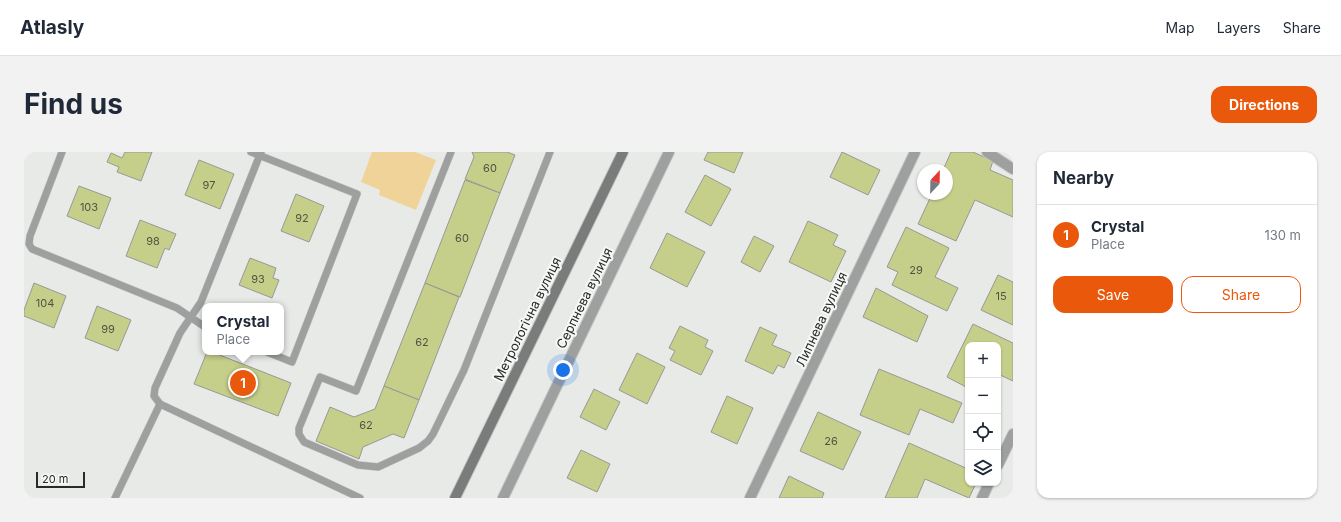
<!DOCTYPE html>
<html lang="en">
<head>
<meta charset="utf-8">
<style>
	body { margin:0; font-family:Inter,sans-serif; background:#f2f2f3; color:#1f2937 }
	.controls { position:absolute; right:12px; bottom:12px; display:grid; overflow:hidden; border-radius:8px; box-shadow:0 1px 3px #0004 }
	.controls button { width:36px; height:36px; display:grid; place-items:center; padding:0; border:0; border-bottom:1px solid #e0e1e3; background:#fff; color:#1f2937; font:20px sans-serif }
	.compass { position:absolute; left:893px; top:12px; width:36px; height:36px; border-radius:50%; background:#fff; box-shadow:0 1px 3px #0004; rotate:22deg }
	.scale { position:absolute; left:12px; bottom:10px; width:49px; box-sizing:border-box; padding-left:4px; border:2px solid #292a29; border-top:0; font-size:11px; line-height:14px; white-space:nowrap; color:#292a29; -webkit-text-stroke:3px #f5f8f5; paint-order:stroke }
	.you { position:absolute; left:539px; top:218px; width:14px; height:14px; margin:-10px; border:3px solid #fff; border-radius:50%; background:#1a73e8; box-shadow:0 0 0 6px #1a73e833 }
	.badge { display:grid; place-items:center; width:26px; height:26px; border-radius:50%; background:#ea580c; color:#fff; font-size:13px; font-weight:700 }
	.pin { position:absolute; translate:-50% -50%; border:2px solid #fff; box-shadow:0 1px 4px #0006 }
	.popup { position:absolute; left:178px; top:151px; width:82px; height:52px; box-sizing:border-box; display:grid; place-content:center; border-radius:8px; background:#fff; filter:drop-shadow(0 1px 3px #0005); font-size:13px; white-space:nowrap; color:#747a83 }
	.popup b { font-size:15px; color:#1f2937 }
	.popup::after { content:''; position:absolute; left:50%; top:100%; margin-left:-8px; border:8px solid transparent; border-top-color:#fff }
	.list { margin:0; padding:0; list-style:none }
	h2 { display:flex; justify-content:space-between; align-items:center; height:52px; margin:0; padding:0 16px; font-size:17px }
	h2 small { font-size:13px; font-weight:400; color:#747a83 }
	.list li { display:grid; grid-template-columns:26px 1fr auto; gap:12px; align-items:center; box-sizing:border-box; height:60px; padding:0 16px; border-top:1px solid #e0e1e3 }
	.list b { display:block; font-size:15px; white-space:nowrap }
	.list p { margin:0; font-size:13px; white-space:nowrap; color:#747a83 }
	.list em { font-size:13px; font-style:normal; color:#747a83 }
	.actions { display:flex; gap:8px; padding:12px 16px }
	.actions a { flex:1; padding:9px 0; border:1px solid #ea580c; border-radius:12px; text-align:center; font-size:14px; color:#ea580c }
	.actions .main { background:#ea580c; color:#fff }
	.icon { flex:none; width:22px; height:22px; fill:none; stroke:currentColor; stroke-width:2; stroke-linecap:round; stroke-linejoin:round }
	.map { position:relative; flex:none; width:989px; height:346px; overflow:hidden; border-radius:12px }
	header { display:flex; align-items:center; gap:24px; box-sizing:border-box; height:56px; padding:0 20px; background:#fff; border-bottom:1px solid #e0e1e3 }
	header strong { font-size:19px }
	nav { display:flex; gap:22px; margin-inline-start:auto; font-size:14px }
	.intro { display:flex; align-items:center; justify-content:space-between; box-sizing:border-box; height:96px; padding:0 24px }
	h1 { margin:0; font-size:28px }
	.button { padding:10px 18px; border-radius:12px; background:#ea580c; color:#fff; font-size:14px; font-weight:700 }
	main { display:flex; gap:24px; padding:0 24px }
	aside { flex:1; background:#fff; border-radius:12px; box-shadow:0 1px 3px #0004 }
	.map>svg:first-child { display:block }
	.green { fill:#efd398 }
	.building { fill:#c6cf8a; stroke:#989895 }
	.lines { fill:none; stroke-linecap:round; stroke-linejoin:round }
	.lane-casing { stroke:#c6c7c6; stroke-width:8 }
	.street-casing { stroke:#c6c7c6; stroke-width:12 }
	.secondary-casing { stroke:#c6c7c6; stroke-width:12 }
	.lane { stroke:#9e9f9f; stroke-width:7 }
	.street { stroke:#9e9f9f; stroke-width:10 }
	.secondary { stroke:#797c7b; stroke-width:10 }
	.labels { text-anchor:middle; stroke-width:4; stroke-linejoin:round; paint-order:stroke }
	.number-label { font-size:11px; fill:#505341 }
	.street-label { font-size:13px; fill:#292a29; stroke:#f5f8f5 }
</style>
</head>
<body>
<header>
<strong>Atlasly</strong>
<nav><a>Map</a><a>Layers</a><a>Share</a></nav>
</header>
<div class="intro"><h1>Find us</h1><a class="button">Directions</a></div>
<main>
<div class="map">
<svg width="989" height="346" viewBox="0 0 989 346">
	<rect width="100%" height="100%" fill="#e8eae8"/>
	<!-- green -->
	<polygon class="green" points="348,0 391,0 412,8 392,58 355,43 356,38 337,30"/>
	<!-- building -->
	<g class="building">
		<polygon points="101,0 128,0 117,29 93,20 95,15 83,10 87,1 98,6"/>
		<polygon points="448,0 483,0 491,3 476,41 441,27 450,5"/>
		<polygon points="684,0 719,0 710,21 680,8"/>
		<polygon points="818,0 856,18 844,43 806,25"/>
		<polygon points="927,0 949,0 969,9 966,18 989,28 989,65 951,48 932,89 894,72 908,42 923,42 923,18 919,18"/>
		<polygon points="175,8 210,22 196,57 161,43"/>
		<polygon points="681,23 707,37 687,74 661,60"/>
		<polygon points="441,28 476,41 436,145 401,131"/>
		<polygon points="55,34 87,46 75,77 43,64"/>
		<polygon points="272,42 300,54 285,90 257,79"/>
		<polygon points="116,68 152,82 145,98 141,96 133,116 102,104"/>
		<polygon points="784,69 814,83 809,93 822,99 807,130 765,110"/>
		<polygon points="882,75 925,96 911,125 934,136 923,159 868,133 874,120 863,115"/>
		<polygon points="643,81 681,100 663,135 626,116"/>
		<polygon points="730,84 750,94 736,120 717,110"/>
		<polygon points="226,106 252,116 249,126 255,128 248,146 215,133"/>
		<polygon points="974,123 989,130 989,173 957,158"/>
		<polygon points="10,131 42,144 30,176 0,164 0,158"/>
		<polygon points="401,131 435,145 395,248 360,234"/>
		<polygon points="852,136 904,164 893,190 839,165"/>
		<polygon points="73,154 107,168 94,199 61,186"/>
		<polygon points="949,172 989,191 989,229 974,222 974,193 944,193 944,236 923,225"/>
		<polygon points="656,174 684,188 681,195 689,199 677,223 646,208 651,199 645,196"/>
		<polygon points="736,175 753,183 748,193 767,201 760,216 754,213 749,222 721,209"/>
		<polygon points="183,200 188,200 267,231 254,264 170,232"/>
		<polygon points="613,201 641,215 623,252 595,238"/>
		<polygon points="855,217 938,251 929,271 896,257 885,283 836,263"/>
		<polygon points="360,234 395,248 380,286 369,282 339,295 335,307 292,289 306,255 330,265 351,257"/>
		<polygon points="570,237 596,250 582,278 556,265"/>
		<polygon points="703,244 729,256 713,292 687,280"/>
		<polygon points="794,260 837,280 819,318 776,299"/>
		<polygon points="885,291 944,317 944,331 952,331 945,346 901,327 893,346 861,346"/>
		<polygon points="557,298 586,312 573,340 543,326"/>
		<polygon points="765,324 800,341 798,346 755,346"/>
	</g>
	<g class="lines">
		<!-- lane casing -->
		<g class="lane-casing">
			<g id="lane">
				<polyline points="38,0 6,84 5,92 8,97 153,156 181,175"/>
				<polyline points="227,0 333,42 268,210 243,200"/>
				<polyline points="427,0 332,239 296,225 275,276 275,282 280,290 334,313 354,315 395,296 404,289 409,282 440,218 526,0"/>
				<polyline points="136,252 130,244 131,236 156,181 177,150 237,0"/>
				<polyline points="91,346 136,252 336,346"/>
			</g>
		</g>
		<!-- street casing -->
		<g class="street-casing">
			<g id="street">
				<polyline points="963,0 989,17"/>
				<polyline points="974,313 989,282"/>
				<polyline points="479,346 645,0"/>
				<polyline points="726,346 891,0"/>
				<polyline points="958,346 965,331"/>
			</g>
		</g>
		<!-- secondary casing -->
		<g class="secondary-casing">
			<polyline id="secondary" points="431,346 599,0"/>
		</g>
		<!-- lane -->
		<use href="#lane" class="lane"/>
		<!-- street -->
		<use href="#street" class="street"/>
		<!-- secondary -->
		<use href="#secondary" class="secondary"/>
	</g>
	<g class="labels">
		<!-- number labels -->
		<g class="number-label">
			<text x="466" y="20">60</text>
			<text x="185" y="37">97</text>
			<text x="65" y="59">103</text>
			<text x="278" y="70">92</text>
			<text x="438" y="90">60</text>
			<text x="129" y="93">98</text>
			<text x="892" y="122">29</text>
			<text x="234" y="131">93</text>
			<text x="977" y="148">15</text>
			<text x="21" y="155">104</text>
			<text x="84" y="181">99</text>
			<text x="398" y="194">62</text>
			<text x="342" y="277">62</text>
			<text x="807" y="293">26</text>
		</g>
		<!-- street labels -->
		<g class="street-label">
			<text transform="translate(560 146) rotate(-64)" y="5">Серпнева вулиця</text>
			<text transform="translate(503 167) rotate(-64)" y="5">Метрологічна вулиця</text>
			<text transform="translate(797 167) rotate(-65)" y="5">Липнева вулиця</text>
		</g>
	</g>
</svg>
<div class="controls">
<button>+</button>
<button>−</button>
<button><svg class="icon" aria-label="locate" viewBox="0 0 24 24"><circle cx="12" cy="12" r="6"/><path d="M12 2v4M12 18v4M2 12h4M18 12h4"/></svg></button>
<button><svg class="icon" aria-label="layers" viewBox="0 0 24 24"><path d="M12 4l9 5-9 5-9-5zM3 14l9 5 9-5"/></svg></button>
</div>
<svg class="compass" viewBox="-18 -18 36 36"><path d="M0-13l5 13h-10z" fill="#e53935"/><path d="M0 13l5-13h-10z" fill="#747a83"/></svg>
<div class="scale">20 m</div>
<div class="you"></div>
<div class="pin badge" style="left:219px;top:231px">1</div>
<div class="popup"><b>Crystal</b>Place</div>
</div>
<aside>
<h2>Nearby<small></small></h2>
<ul class="list">
<li><span class="badge">1</span><div><b>Crystal</b><p>Place</p></div><em>130 m</em></li>
</ul>
<div class="actions"><a class="main">Save</a><a>Share</a></div>
</aside>
</main>
</body>
</html>
